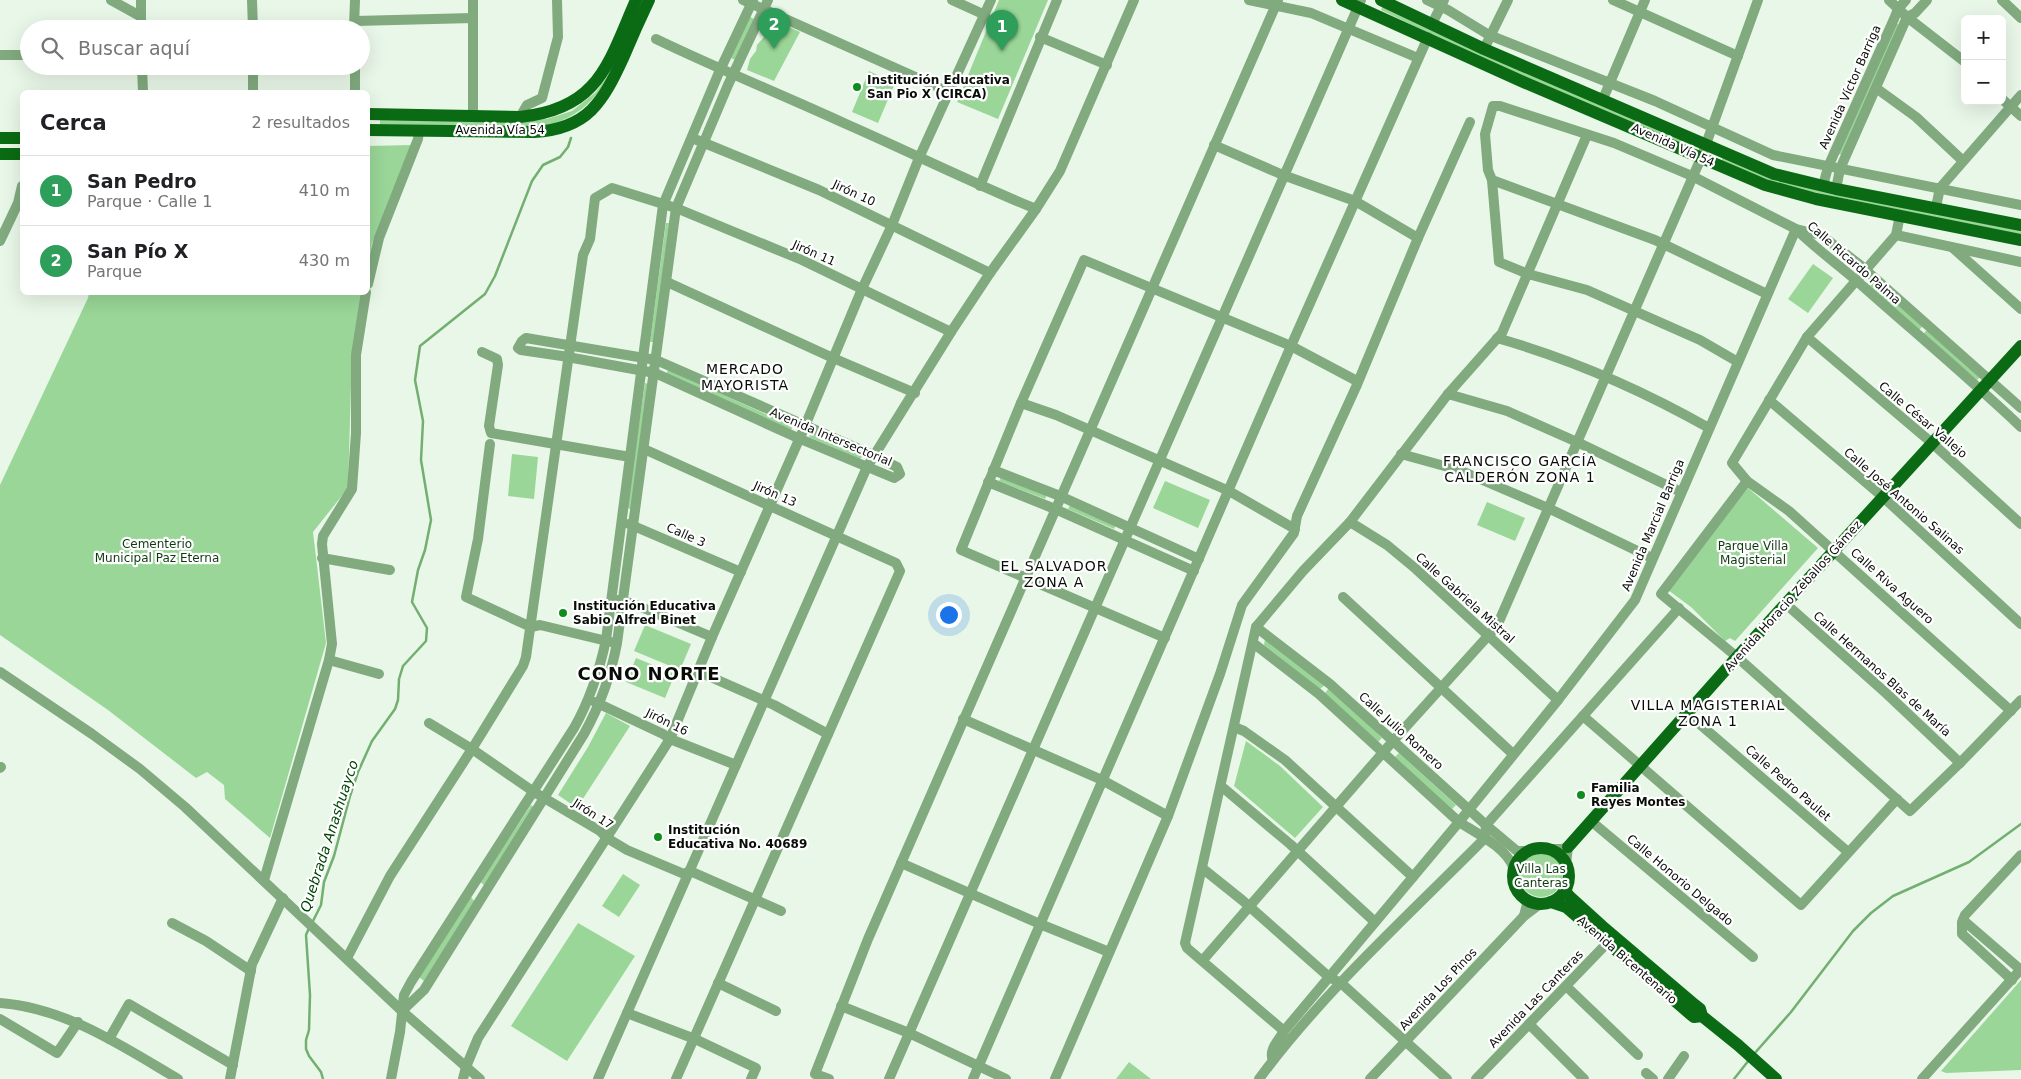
<!DOCTYPE html>
<html lang="es">
<head>
<meta charset="utf-8">
<style>
	body { margin:0; font-family:"DejaVu Sans",sans-serif; background:#f2f2f2; color:#202124 }
	.controls { position:absolute; right:15px; top:15px; display:grid; overflow:hidden; border-radius:8px; box-shadow:0 5px 20px #0002 }
	.controls button { width:45px; height:45px; display:grid; place-items:center; padding:0; border:0; border-bottom:1px solid #e0e0e0; background:#fff; color:#202124; font:25px sans-serif }
	.you { position:absolute; left:948px; top:614px; width:18px; height:18px; margin:-12px; border:4px solid #fff; border-radius:50%; background:#1a73e8; box-shadow:0 0 0 8px #1a73e833 }
	.badge { display:grid; place-items:center; width:32px; height:32px; border-radius:50%; background:#0e8e1c; color:#fff; font-size:16px; font-weight:700 }
	.pin { position:absolute; translate:-50% -41px; filter:drop-shadow(0 1px 2px #0008) }
	.pin::after { content:''; position:absolute; top:26px; width:18px; height:15px; background:inherit; clip-path:polygon(0 0,100% 0,50% 100%) }
	.list { margin:0; padding:0; list-style:none }
	h2 { display:flex; justify-content:space-between; align-items:center; height:65px; margin:0; padding:0 20px; font-size:21px }
	h2 small { font-size:16px; font-weight:400; color:#757577 }
	.list li { display:grid; grid-template-columns:32px 1fr auto; gap:15px; align-items:center; box-sizing:border-box; height:70px; padding:0 20px; border-top:1px solid #e0e0e0 }
	.list b { display:block; font-size:19px; white-space:nowrap }
	.list p { margin:0; font-size:16px; white-space:nowrap; color:#757577 }
	.list em { font-size:16px; font-style:normal; color:#757577 }
	.icon { flex:none; width:28px; height:28px; fill:none; stroke:currentColor; stroke-width:2; stroke-linecap:round; stroke-linejoin:round }
	.map { position:relative; flex:none; width:2021px; height:1079px; overflow:hidden }
	.search { position:absolute; background:#fff; box-shadow:0 5px 20px #0002; left:20px; top:20px; width:350px; height:55px; display:flex; align-items:center; gap:12px; box-sizing:border-box; padding:0 18px; border-radius:28px; color:#757577; font-size:19px }
	.panel { position:absolute; background:#fff; box-shadow:0 5px 20px #0002; left:20px; top:90px; width:350px; height:205px; border-radius:8px }
	.map>svg:first-child { display:block }
	.green { fill:#99d697 }
	.lines { fill:none; stroke-linecap:round; stroke-linejoin:round }
	.stream { stroke:#72af70; stroke-width:2.5 }
	.minor { stroke:#81aa7f; stroke-width:10 }
	.major { stroke:#0b6b14; stroke-width:12 }
	.poi-dot { fill:#0e8e1c; stroke:#fff; stroke-width:2 }
	.labels { text-anchor:middle; stroke-width:4.5; stroke-linejoin:round; paint-order:stroke }
	.poi-label { font-size:12px; font-weight:bold; fill:#090d08; stroke:#fff; text-anchor:start }
	.street-label { font-size:12px; fill:#090d08; stroke:#fff }
	.park-label { font-size:12px; fill:#0f3a10; stroke:#fff }
	.neighbourhood-label { font-size:14px; letter-spacing:1px; fill:#090d08; stroke:#fff }
	.water-label { font-size:14px; font-style:italic; fill:#004605; stroke:#fff }
	.district-label { font-size:18px; font-weight:bold; letter-spacing:1px; fill:#090d08; stroke:#fff }
</style>
</head>
<body>
<div class="map">
<svg width="2021" height="1079" viewBox="0 0 2021 1079">
	<rect width="100%" height="100%" fill="#e9f7e8"/>
	<!-- green -->
	<g class="green">
		<path d="M641 0H643C616 60 604 124 526 128L380 125V119L522 121 547 119 572 111 596 92 608 75Z"/>
		<polygon points="999,0 1048,0 998,119 957,102"/>
		<polygon points="1383,6 1683,138 1681,143 1480,58 1381,10"/>
		<polygon points="750,17 754,19 735,60 731,58"/>
		<polygon points="769,18 800,32 774,81 747,70 750,59 756,51 757,45 764,37 765,28"/>
		<polygon points="1896,23 1899,25 1842,155 1838,154"/>
		<polygon points="869,71 895,83 878,123 852,112"/>
		<polygon points="413,145 372,243 368,268 368,146"/>
		<polygon points="1723,157 2021,230 2021,235 1788,187 1721,162"/>
		<polygon points="666,223 669,223 654,342 650,342"/>
		<polygon points="1813,264 1833,278 1808,313 1788,299"/>
		<polygon points="1870,279 1923,326 1919,330 1866,284"/>
		<polygon points="89,293 363,293 352,352 348,488 313,532 326,643 270,838 225,799 224,785 207,772 196,778 108,710 0,635 0,485 88,298"/>
		<polygon points="1927,330 1981,376 1977,380 1923,334"/>
		<polygon points="668,370 790,425 792,428 791,430 666,374"/>
		<polygon points="645,383 648,384 631,509 627,508"/>
		<polygon points="811,433 860,454 862,457 860,459 809,437"/>
		<polygon points="512,454 538,457 534,499 508,496"/>
		<polygon points="1001,477 1047,495 1045,499 999,481"/>
		<polygon points="1165,481 1210,500 1198,528 1153,508"/>
		<polygon points="1748,488 1818,548 1735,641 1730,638 1725,641 1691,607 1668,590"/>
		<polygon points="1487,502 1525,518 1515,541 1477,525"/>
		<polygon points="1070,505 1116,525 1114,529 1068,509"/>
		<polygon points="645,625 691,644 680,670 634,651"/>
		<polygon points="1265,639 1325,685 1320,689 1264,645"/>
		<polygon points="636,658 675,674 665,698 626,682"/>
		<polygon points="1329,688 1382,738 1378,742 1325,693"/>
		<polygon points="606,713 630,726 577,808 558,795 588,747"/>
		<polygon points="1246,741 1280,766 1323,807 1295,838 1234,786"/>
		<polygon points="1399,753 1456,805 1452,809 1395,757"/>
		<polygon points="531,805 534,807 484,885 480,882"/>
		<circle cx="1541" cy="875" r="22"/>
		<polygon points="623,874 640,885 619,917 602,906"/>
		<polygon points="471,897 474,901 424,981 419,977"/>
		<polygon points="578,923 635,956 567,1061 511,1026"/>
		<polygon points="2021,980 2021,1070 1946,1073 1941,1071"/>
		<polygon points="1129,1062 1151,1079 1116,1079"/>
	</g>
	<g class="lines">
		<!-- stream -->
		<g class="stream">
			<polyline points="312,923 321,905 324,882 334,856 350,796 358,772 372,741 395,709 398,700 399,679 403,666 426,641 427,628 412,602 418,570 425,550 431,520 421,460 423,421 415,380 420,346 485,294 495,276 532,181 543,165 560,157 568,147 571,138"/>
			<polyline points="309,928 306,935 310,995 309,1030 306,1040 306,1049 309,1056 321,1072 323,1079"/>
			<polyline points="1754,1054 1791,1012 1853,931 1871,913 1893,896 1969,862 2021,824"/>
			<polyline points="1734,1079 1749,1060"/>
		</g>
		<!-- minor -->
		<g class="minor">
			<polyline points="111,0 140,16"/>
			<polyline points="141,0 141,21"/>
			<polyline points="252,0 253,29"/>
			<polyline points="743,0 949,92"/>
			<polyline points="952,0 985,15"/>
			<polyline points="1249,0 1311,13 1418,58"/>
			<polyline points="1427,0 1448,10 1489,35 1655,101 1773,155 2021,205"/>
			<polyline points="1613,0 1738,56"/>
			<polyline points="1889,0 1907,17 1965,62"/>
			<polyline points="2002,0 2021,18"/>
			<polyline points="355,21 473,18"/>
			<polyline points="1432,24 1444,0"/>
			<polyline points="354,26 355,0"/>
			<polyline points="142,28 253,26 354,27"/>
			<polyline points="1040,37 1107,65"/>
			<path d="M656 39C718 69 783 95 846 124 910 152 972 183 1036 209"/>
			<polyline points="1484,49 1508,0"/>
			<polyline points="0,55 29,55"/>
			<polyline points="142,66 143,92"/>
			<polyline points="253,66 253,92"/>
			<polyline points="355,66 355,92"/>
			<polyline points="1876,88 1916,117 1962,160"/>
			<polyline points="1603,99 1645,0"/>
			<polyline points="2002,99 2021,116"/>
			<polyline points="473,116 473,0"/>
			<polyline points="520,117 527,105 542,98 558,37 557,0"/>
			<polyline points="697,140 819,190 990,273"/>
			<polyline points="1214,145 1283,175 1355,201 1418,238"/>
			<polyline points="1492,180 1655,240 1767,294"/>
			<polyline points="980,186 1057,0"/>
			<polyline points="1823,186 1828,167 1894,19 1898,9 1906,0"/>
			<polyline points="1836,189 1840,169 1907,17 1915,13 1927,0"/>
			<polyline points="1936,207 1940,188 2021,95"/>
			<polyline points="1900,215 1896,235 1807,337 1732,463 1747,481 1789,511 2011,711"/>
			<path d="M1797 230C1816 249 1838 264 1858 282 1912 330 1968 377 2021 427"/>
			<polyline points="1896,235 2021,262"/>
			<polyline points="0,241 18,203 22,186"/>
			<polyline points="1953,248 2021,309"/>
			<polyline points="667,282 833,358 915,393"/>
			<polyline points="368,284 379,238 418,139 419,130"/>
			<polyline points="1807,337 1932,443 2021,524"/>
			<polygon points="526,338 656,360 873,455 897,467 900,474 894,478 798,438 655,373 562,356 521,350 518,348 522,341"/>
			<path d="M1497 338C1571 359 1642 390 1709 428"/>
			<polyline points="482,352 497,359 498,365 489,426 491,433 630,457"/>
			<polyline points="1738,362 1700,340 1587,290 1528,274 1499,262 1492,180 1488,170 1485,134 1493,106 1500,106 1614,143 1692,176 1796,229 1821,235 1860,265 2021,408"/>
			<polyline points="1448,394 1507,411 1577,442 1681,492"/>
			<polyline points="1769,400 1883,497 2021,624"/>
			<polyline points="1021,403 1056,415 1229,491 1295,529"/>
			<polyline points="490,444 478,539 466,597 531,627 540,625 611,642"/>
			<polyline points="644,449 896,563 900,571 676,1079"/>
			<polyline points="1401,454 1459,470 1548,508 1652,558"/>
			<polyline points="993,470 1060,496 1199,559"/>
			<polyline points="1747,481 1661,594 1737,657 1910,811 1960,763 2021,700"/>
			<polyline points="988,482 1055,509 1194,571"/>
			<polyline points="1350,522 1387,545 1416,569 1558,700"/>
			<polyline points="629,524 741,572"/>
			<polyline points="322,558 390,570"/>
			<polyline points="1343,597 1513,754"/>
			<polyline points="618,600 634,604 712,637"/>
			<polyline points="1786,604 1887,694 1960,763"/>
			<polyline points="1256,627 1330,684 1486,825 1517,851 1528,851"/>
			<polyline points="1165,638 961,550 1021,403 1084,260 1291,346 1357,381"/>
			<path d="M1253 643 1319 694 1459 822C1478 834 1507 848 1514 869"/>
			<polyline points="329,660 379,674"/>
			<polyline points="697,671 774,705 828,734"/>
			<polyline points="0,672 92,734 140,769 185,807 402,1011 480,1079"/>
			<polyline points="595,702 663,734 670,739 736,765"/>
			<polyline points="1688,714 1848,852"/>
			<polyline points="1583,716 1801,905 1897,799"/>
			<polyline points="963,719 1102,780 1168,816"/>
			<polyline points="429,723 472,749 534,792 600,831 607,838 627,850 684,874 690,871 781,911"/>
			<polyline points="1234,727 1244,731 1285,760 1413,877"/>
			<polyline points="0,768 1,767"/>
			<polyline points="1221,786 1290,844 1375,922"/>
			<polyline points="1591,821 1753,957"/>
			<polyline points="1549,849 1562,849 1568,847 1566,864"/>
			<polyline points="901,863 1040,924 1109,952"/>
			<polyline points="1202,868 1242,900 1329,977 1341,983 1447,1079"/>
			<polyline points="264,880 329,660 332,644 322,544 323,536 352,489 356,433 356,355 366,292"/>
			<polyline points="1524,916 1528,900"/>
			<polyline points="1963,920 2021,970"/>
			<polyline points="172,923 206,941 251,971"/>
			<polyline points="347,958 390,876 472,749 523,666 526,657 583,255 590,239 595,198 612,188 676,208 802,260 951,332"/>
			<polyline points="1203,960 1393,741 1497,626 1701,158 1758,0"/>
			<polyline points="2012,980 1962,934 1962,922 1965,915 2021,855"/>
			<polyline points="718,983 776,1011"/>
			<polyline points="1567,987 1638,1055"/>
			<path d="M0 1003C66 1008 122 1046 178 1079"/>
			<polyline points="841,1006 909,1033 1006,1079"/>
			<path d="M402 1011 424 990 584 734C600 705 611 676 617 643L676 208 728 85 768 0"/>
			<polyline points="627,1013 695,1039 756,1068 751,1079"/>
			<polyline points="0,1019 57,1053 78,1022"/>
			<polyline points="1529,1024 1584,1079"/>
			<polyline points="1284,1031 1187,948 1185,943 1256,627 1303,571 1350,522 1448,394 1502,333 1587,135"/>
			<polyline points="109,1039 129,1004 233,1065"/>
			<path d="M1273 1060C1268 1050 1279 1040 1284 1031L1459 822 1558 700 1635 600 1796 229"/>
			<polyline points="1646,1073 1653,1079"/>
			<polyline points="230,1079 252,964 283,898"/>
			<path d="M391 1079 400 1032 404 995 411 982 574 728C590 700 599 672 606 640L663 205 720 70 753 0"/>
			<polyline points="463,1079 466,1067 478,1038 670,739 712,637 805,426 862,289 892,225 919,158 991,0"/>
			<polyline points="598,1079 867,467 951,332 990,273 1036,209 1060,171 1134,0"/>
			<polyline points="829,1079 815,1074 868,939 1278,0"/>
			<polyline points="889,1079 1361,0"/>
			<polyline points="973,1079 1291,346 1428,37"/>
			<polyline points="1055,1079 1168,816 1220,674 1242,605 1294,533 1297,516 1356,387 1418,238 1470,122"/>
			<path d="M1259 1079C1324 991 1408 916 1485 838L1486 825 1679 608"/>
			<polyline points="1370,1079 1524,916 1540,904"/>
			<polyline points="1476,1079 1613,937"/>
			<polyline points="1668,1079 1684,1056"/>
			<polyline points="1922,1079 2021,969"/>
		</g>
		<!-- major -->
		<g class="major">
			<polyline points="1342,0 1521,81 1765,185 1816,199 2021,240"/>
			<polyline points="1381,0 1484,49 1774,174 1836,189 2021,225"/>
			<path d="M368 114 520 117C599 109 608 64 636 0"/>
			<path d="M368 130 534 132C588 129 603 102 624 56 632 37 640 19 649 0"/>
			<polyline points="0,138 22,138"/>
			<polyline points="0,154 22,154"/>
			<polyline points="1568,847 1737,657 2021,346"/>
			<circle cx="1541" cy="876" r="28"/>
			<polyline points="1565,891 1570,897 1602,926 1695,1005 1700,1009 1702,1016 1738,1045 1776,1079"/>
			<polyline points="1551,902 1566,907 1689,1013 1694,1017 1702,1016"/>
		</g>
	</g>
	<!-- markers -->
	<g class="poi-dot">
		<circle cx="857" cy="87" r="5"/>
		<circle cx="563" cy="613" r="5"/>
		<circle cx="1581" cy="795" r="5"/>
		<circle cx="658" cy="837" r="5"/>
	</g>
	<g class="labels">
		<!-- poi labels -->
		<g class="poi-label">
			<text x="867" y="84">Institución Educativa<tspan x="867" dy="14">San Pio X (CIRCA)</tspan></text>
			<text x="573" y="610">Institución Educativa<tspan x="573" dy="14">Sabio Alfred Binet</tspan></text>
			<text x="1591" y="792">Familia<tspan x="1591" dy="14">Reyes Montes</tspan></text>
			<text x="668" y="834">Institución<tspan x="668" dy="14">Educativa No. 40689</tspan></text>
		</g>
		<!-- street labels -->
		<g class="street-label">
			<text transform="translate(1850 87) rotate(-66)" y="4">Avenida Víctor Barriga</text>
			<text x="500" y="134">Avenida Vía 54</text>
			<text transform="translate(1673 145) rotate(24)" y="4">Avenida Vía 54</text>
			<text transform="translate(854 193) rotate(25)" y="4">Jirón 10</text>
			<text transform="translate(814 253) rotate(24)" y="4">Jirón 11</text>
			<text transform="translate(1854 263) rotate(41)" y="4">Calle Ricardo Palma</text>
			<text transform="translate(1923 420) rotate(40)" y="4">Calle César Vallejo</text>
			<text transform="translate(831 437) rotate(23)" y="4">Avenida Intersectorial</text>
			<text transform="translate(775 494) rotate(24)" y="4">Jirón 13</text>
			<text transform="translate(1904 501) rotate(41)" y="4">Calle José Antonio Salinas</text>
			<text transform="translate(1653 525) rotate(-67)" y="4">Avenida Marcial Barriga</text>
			<text transform="translate(686 535) rotate(24)" y="4">Calle 3</text>
			<text transform="translate(1892 586) rotate(42)" y="4">Calle Riva Aguero</text>
			<text transform="translate(1793 596) rotate(-48)" y="4">Avenida Horacio Zeballos Gámez</text>
			<text transform="translate(1465 598) rotate(42)" y="4">Calle Gabriela Mistral</text>
			<text transform="translate(1882 674) rotate(42)" y="4">Calle Hermanos Blas de María</text>
			<text transform="translate(667 722) rotate(26)" y="4">Jirón 16</text>
			<text transform="translate(1401 731) rotate(42)" y="4">Calle Julio Romero</text>
			<text transform="translate(1788 783) rotate(41)" y="4">Calle Pedro Paulet</text>
			<text transform="translate(593 814) rotate(33)" y="4">Jirón 17</text>
			<text transform="translate(1680 880) rotate(40)" y="4">Calle Honorio Delgado</text>
			<text transform="translate(1627 960) rotate(41)" y="4">Avenida Bicentenario</text>
			<text transform="translate(1438 989) rotate(-47)" y="4">Avenida Los Pinos</text>
			<text transform="translate(1536 999) rotate(-46)" y="4">Avenida Las Canteras</text>
		</g>
		<!-- park labels -->
		<g class="park-label">
			<text x="157" y="548">Cementerio<tspan x="157" dy="14">Municipal Paz Eterna</tspan></text>
			<text x="1753" y="550">Parque Villa<tspan x="1753" dy="14">Magisterial</tspan></text>
			<text x="1541" y="873">Villa Las<tspan x="1541" dy="14">Canteras</tspan></text>
		</g>
		<!-- neighbourhood labels -->
		<g class="neighbourhood-label">
			<text x="745" y="374">MERCADO<tspan x="745" dy="16">MAYORISTA</tspan></text>
			<text x="1520" y="466">FRANCISCO GARCÍA<tspan x="1520" dy="16">CALDERÓN ZONA 1</tspan></text>
			<text x="1054" y="571">EL SALVADOR<tspan x="1054" dy="16">ZONA A</tspan></text>
			<text x="1708" y="710">VILLA MAGISTERIAL<tspan x="1708" dy="16">ZONA 1</tspan></text>
		</g>
		<!-- water labels -->
		<g class="water-label">
			<text transform="translate(329 836) rotate(-72)" y="5">Quebrada Anashuayco</text>
		</g>
		<!-- district labels -->
		<g class="district-label">
			<text x="649" y="680">CONO NORTE</text>
		</g>
	</g>
</svg>
<div class="controls">
<button>+</button>
<button>−</button>
</div>
<div class="you"></div>
<div class="pin badge" style="left:1002px;top:51px;background:#2e9e5b">1</div>
<div class="pin badge" style="left:774px;top:49px;background:#2e9e5b">2</div>
<div class="search"><svg class="icon" aria-label="search" viewBox="0 0 24 24"><circle cx="10" cy="10" r="6"/><path d="M15 15l6 6"/></svg>Buscar aquí</div>
<section class="panel">
<h2>Cerca<small>2 resultados</small></h2>
<ul class="list">
<li><span class="badge" style="background:#2e9e5b">1</span><div><b>San Pedro</b><p>Parque · Calle 1</p></div><em>410 m</em></li>
<li><span class="badge" style="background:#2e9e5b">2</span><div><b>San Pío X</b><p>Parque</p></div><em>430 m</em></li>
</ul>
</section>
</div>
</body>
</html>
